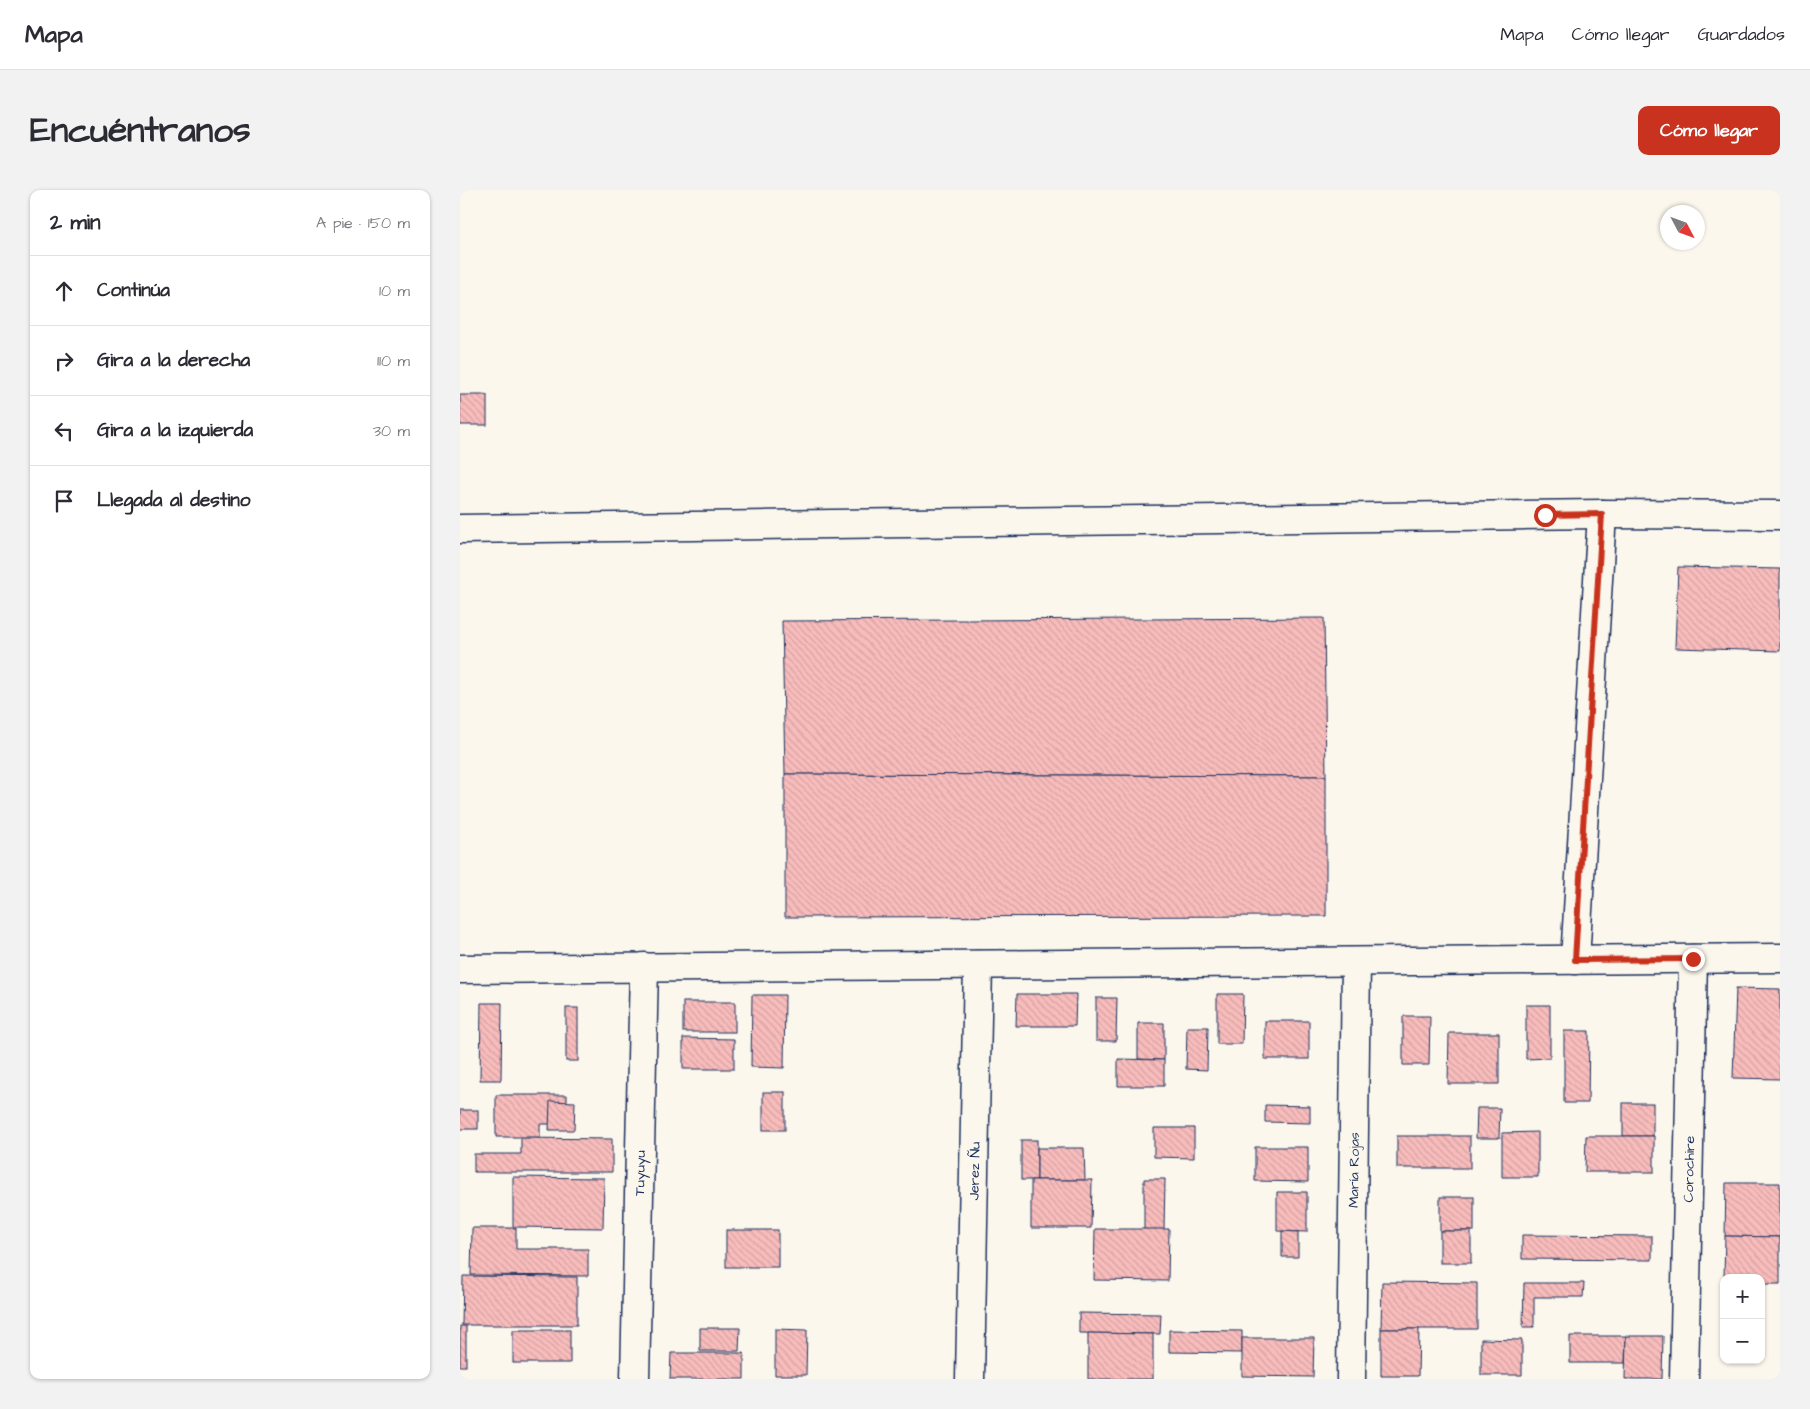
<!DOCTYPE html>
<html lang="es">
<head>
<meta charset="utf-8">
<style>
	body { margin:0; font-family:"Architects Daughter",sans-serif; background:#f2f2f3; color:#2b2b33 }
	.controls { position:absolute; right:15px; bottom:15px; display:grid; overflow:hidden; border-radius:10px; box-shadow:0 1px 4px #0004 }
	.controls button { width:45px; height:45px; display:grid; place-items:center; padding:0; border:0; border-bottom:1px solid #e1e1e2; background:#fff; color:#2b2b33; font:25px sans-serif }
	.compass { position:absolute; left:1200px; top:15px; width:45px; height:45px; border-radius:50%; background:#fff; box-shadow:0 1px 4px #0004; rotate:131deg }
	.stop { position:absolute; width:15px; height:15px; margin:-11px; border:4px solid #c8321e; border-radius:50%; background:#fff }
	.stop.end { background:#c8321e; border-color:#fff; box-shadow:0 1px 5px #0008 }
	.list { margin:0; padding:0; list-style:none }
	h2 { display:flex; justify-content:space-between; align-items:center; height:65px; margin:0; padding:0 20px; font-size:21px }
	h2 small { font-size:16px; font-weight:400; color:#7c7c81 }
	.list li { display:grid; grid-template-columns:32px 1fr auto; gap:15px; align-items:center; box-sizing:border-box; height:70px; padding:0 20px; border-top:1px solid #e1e1e2 }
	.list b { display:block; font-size:19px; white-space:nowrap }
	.list em { font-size:16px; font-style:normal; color:#7c7c81 }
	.icon { flex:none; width:28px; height:28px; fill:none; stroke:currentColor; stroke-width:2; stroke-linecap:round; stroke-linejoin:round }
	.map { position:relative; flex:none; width:1320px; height:1189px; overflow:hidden; border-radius:10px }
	header { display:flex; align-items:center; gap:30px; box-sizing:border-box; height:70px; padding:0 25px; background:#fff; border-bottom:1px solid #e1e1e2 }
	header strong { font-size:24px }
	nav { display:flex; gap:28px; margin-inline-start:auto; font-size:18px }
	.intro { display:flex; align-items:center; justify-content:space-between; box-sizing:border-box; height:120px; padding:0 30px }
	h1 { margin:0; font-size:35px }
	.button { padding:12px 22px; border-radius:10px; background:#c8321e; color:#fff; font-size:18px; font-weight:700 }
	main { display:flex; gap:30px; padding:0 30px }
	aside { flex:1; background:#fff; border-radius:10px; box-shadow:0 1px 4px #0004 }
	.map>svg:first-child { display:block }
	.building { fill:url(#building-back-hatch); stroke:#1b2f5e }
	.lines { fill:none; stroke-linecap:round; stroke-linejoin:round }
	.street-casing { stroke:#1b2f5e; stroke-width:31 }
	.secondary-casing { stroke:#1b2f5e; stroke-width:31 }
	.street { stroke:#fbf7ec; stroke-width:28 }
	.secondary { stroke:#fbf7ec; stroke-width:28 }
	.route { stroke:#c8321e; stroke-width:6 }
	.labels { text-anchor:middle; stroke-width:5; stroke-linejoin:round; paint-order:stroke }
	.street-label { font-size:14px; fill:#1b2f5e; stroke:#fbf7ec }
</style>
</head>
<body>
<header>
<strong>Mapa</strong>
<nav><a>Mapa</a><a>Cómo llegar</a><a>Guardados</a></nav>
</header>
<div class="intro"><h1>Encuéntranos</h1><a class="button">Cómo llegar</a></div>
<main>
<aside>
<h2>2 min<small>A pie · 150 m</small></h2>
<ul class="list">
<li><svg class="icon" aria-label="ahead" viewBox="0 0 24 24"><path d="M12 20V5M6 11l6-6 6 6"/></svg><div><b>Continúa</b></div><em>10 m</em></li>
<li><svg class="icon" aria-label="right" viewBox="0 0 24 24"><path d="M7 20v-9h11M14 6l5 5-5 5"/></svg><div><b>Gira a la derecha</b></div><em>110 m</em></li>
<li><svg class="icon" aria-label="left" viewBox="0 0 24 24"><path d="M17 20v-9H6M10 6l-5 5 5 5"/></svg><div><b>Gira a la izquierda</b></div><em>30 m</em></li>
<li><svg class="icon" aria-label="arrive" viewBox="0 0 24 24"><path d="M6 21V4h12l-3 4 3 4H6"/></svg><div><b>Llegada al destino</b></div></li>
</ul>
</aside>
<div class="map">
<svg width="1320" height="1189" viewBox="0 0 1320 1189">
	<defs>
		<pattern id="building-back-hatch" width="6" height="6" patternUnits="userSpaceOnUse" patternTransform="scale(1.25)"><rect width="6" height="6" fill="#f8bcbb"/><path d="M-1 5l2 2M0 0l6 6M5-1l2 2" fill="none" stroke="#d4a2a3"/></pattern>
	</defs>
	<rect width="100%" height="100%" fill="#fbf7ec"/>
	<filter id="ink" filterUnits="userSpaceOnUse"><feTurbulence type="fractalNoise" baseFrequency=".02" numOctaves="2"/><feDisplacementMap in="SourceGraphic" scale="10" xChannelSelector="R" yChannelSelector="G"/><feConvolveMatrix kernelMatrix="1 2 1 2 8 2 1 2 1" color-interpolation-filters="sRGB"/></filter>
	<g filter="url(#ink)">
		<!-- building -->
		<g class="building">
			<rect x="0" y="205" width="27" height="30"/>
			<polygon points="1218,377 1320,379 1320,461 1215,458"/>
			<polygon points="864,428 866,586 325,584 322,431"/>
			<polygon points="325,584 866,586 866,726 325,727"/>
			<polygon points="1276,798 1320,799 1320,889 1273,888"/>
			<polygon points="557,804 616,804 615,836 556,836"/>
			<polygon points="757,804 783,804 782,854 757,854"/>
			<polygon points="292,805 325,805 324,878 291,877"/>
			<polygon points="636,808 657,808 656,851 636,851"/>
			<rect x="223" y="812" width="52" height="30"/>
			<polygon points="21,813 42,813 41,890 20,890"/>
			<polygon points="1066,815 1090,815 1090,868 1066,869"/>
			<rect x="106" y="818" width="12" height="53"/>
			<polygon points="943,826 970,826 969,875 943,875"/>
			<rect x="805" y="831" width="44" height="38"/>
			<polygon points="678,833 704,833 704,870 678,869"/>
			<polygon points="727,837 748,837 747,880 726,879"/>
			<polygon points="1104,841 1129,841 1128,913 1104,913"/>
			<polygon points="989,843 1039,843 1039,894 988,894"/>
			<polygon points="223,848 274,849 274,879 223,879"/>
			<polygon points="658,869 704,870 704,896 658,896"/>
			<rect x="303" y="902" width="22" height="38"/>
			<polygon points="36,905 107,905 107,934 80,934 80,947 36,947"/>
			<polygon points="90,911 115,912 114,940 89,940"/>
			<rect x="1163" y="913" width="30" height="33"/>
			<polygon points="805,915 850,916 850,933 805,932"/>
			<polygon points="1017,918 1040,918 1039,948 1016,948"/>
			<rect x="0" y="920" width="18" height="19"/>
			<polygon points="694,938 734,938 734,968 694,967"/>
			<polygon points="1078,942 1078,987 1042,987 1042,943"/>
			<rect x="937" y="946" width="73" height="32"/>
			<polygon points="1126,946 1194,946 1194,982 1125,982"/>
			<polygon points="61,948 152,949 152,982 14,982 14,964 61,964"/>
			<rect x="561" y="950" width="16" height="40"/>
			<polygon points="795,957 848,957 848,992 795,991"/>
			<polygon points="577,958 624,958 625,990 577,990"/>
			<polygon points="53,987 144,988 143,1038 53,1037"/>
			<polygon points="684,989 705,989 704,1040 684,1040"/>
			<polygon points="571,990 632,990 631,1038 571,1038"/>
			<polygon points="1266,993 1320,993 1320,1047 1265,1046"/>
			<polygon points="817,1002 847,1002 847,1042 817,1041"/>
			<rect x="980" y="1007" width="34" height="34"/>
			<polygon points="12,1038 56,1038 56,1059 128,1059 128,1086 11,1085"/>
			<polygon points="635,1039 709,1039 708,1091 634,1090"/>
			<rect x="266" y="1040" width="52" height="37"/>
			<polygon points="822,1041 838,1042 838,1067 822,1067"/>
			<rect x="980" y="1041" width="31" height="32"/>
			<polygon points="1062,1045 1192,1046 1192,1070 1062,1069"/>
			<polygon points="1265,1046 1320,1047 1320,1094 1301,1094 1301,1088 1264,1088"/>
			<polygon points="3,1086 117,1087 117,1135 2,1135"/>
			<polygon points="922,1092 1017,1093 1017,1139 921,1139"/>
			<polygon points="1064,1093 1124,1093 1123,1107 1074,1107 1074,1137 1063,1137"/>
			<polygon points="619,1123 701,1124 700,1144 619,1143"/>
			<rect x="0" y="1136" width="6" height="40"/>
			<polygon points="240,1138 280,1138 279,1161 240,1161"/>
			<polygon points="315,1139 347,1140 346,1185 315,1185"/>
			<polygon points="921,1139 959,1139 958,1186 921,1186"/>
			<rect x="53" y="1140" width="57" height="33"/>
			<polygon points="709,1140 782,1141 782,1163 709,1162"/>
			<polygon points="628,1143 693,1144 693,1189 628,1189"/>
			<polygon points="1110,1146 1166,1146 1165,1173 1110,1173"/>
			<polygon points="1166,1146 1203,1146 1202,1189 1165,1189"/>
			<polygon points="782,1148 854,1148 853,1187 782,1186"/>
			<polygon points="1021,1149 1062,1150 1062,1185 1021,1185"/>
			<polygon points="211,1163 284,1163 284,1189 210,1189"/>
		</g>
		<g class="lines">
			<!-- street casing -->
			<g class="street-casing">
				<g id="street">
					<polyline points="0,339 1142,324 1320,325"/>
					<polyline points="1115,770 1142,324"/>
					<path id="s1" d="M175 1189 184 777"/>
					<path id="s2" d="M510 1189 518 775"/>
					<path id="s3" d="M891 1189 896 772"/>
					<path id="s4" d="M1224 1189 1233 769"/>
				</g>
			</g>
			<!-- secondary casing -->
			<g class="secondary-casing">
				<polyline id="secondary" points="0,779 1320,768"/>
			</g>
			<!-- street -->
			<use href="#street" class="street"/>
			<!-- secondary -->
			<use href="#secondary" class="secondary"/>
		</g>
	</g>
	<g class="lines" filter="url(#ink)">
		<!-- route -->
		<polyline class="route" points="1085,325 1142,324 1115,770 1233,769"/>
	</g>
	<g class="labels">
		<!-- street labels -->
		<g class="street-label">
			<text dy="5" stroke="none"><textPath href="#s4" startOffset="210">Corochire</textPath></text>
			<text dy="5" stroke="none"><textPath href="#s3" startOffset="209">María Rojas</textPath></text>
			<text dy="5" stroke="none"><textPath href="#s2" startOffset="208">Jerez Ñu</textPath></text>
			<text dy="5" stroke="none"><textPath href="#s1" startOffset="206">Tuyuyu</textPath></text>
		</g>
	</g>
</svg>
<div class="controls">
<button>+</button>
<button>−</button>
</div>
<svg class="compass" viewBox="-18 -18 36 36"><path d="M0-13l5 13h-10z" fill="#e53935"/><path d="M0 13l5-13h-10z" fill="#7c7c81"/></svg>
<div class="stop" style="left:1085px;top:325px"></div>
<div class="stop end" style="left:1233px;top:769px"></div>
</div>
</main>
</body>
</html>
